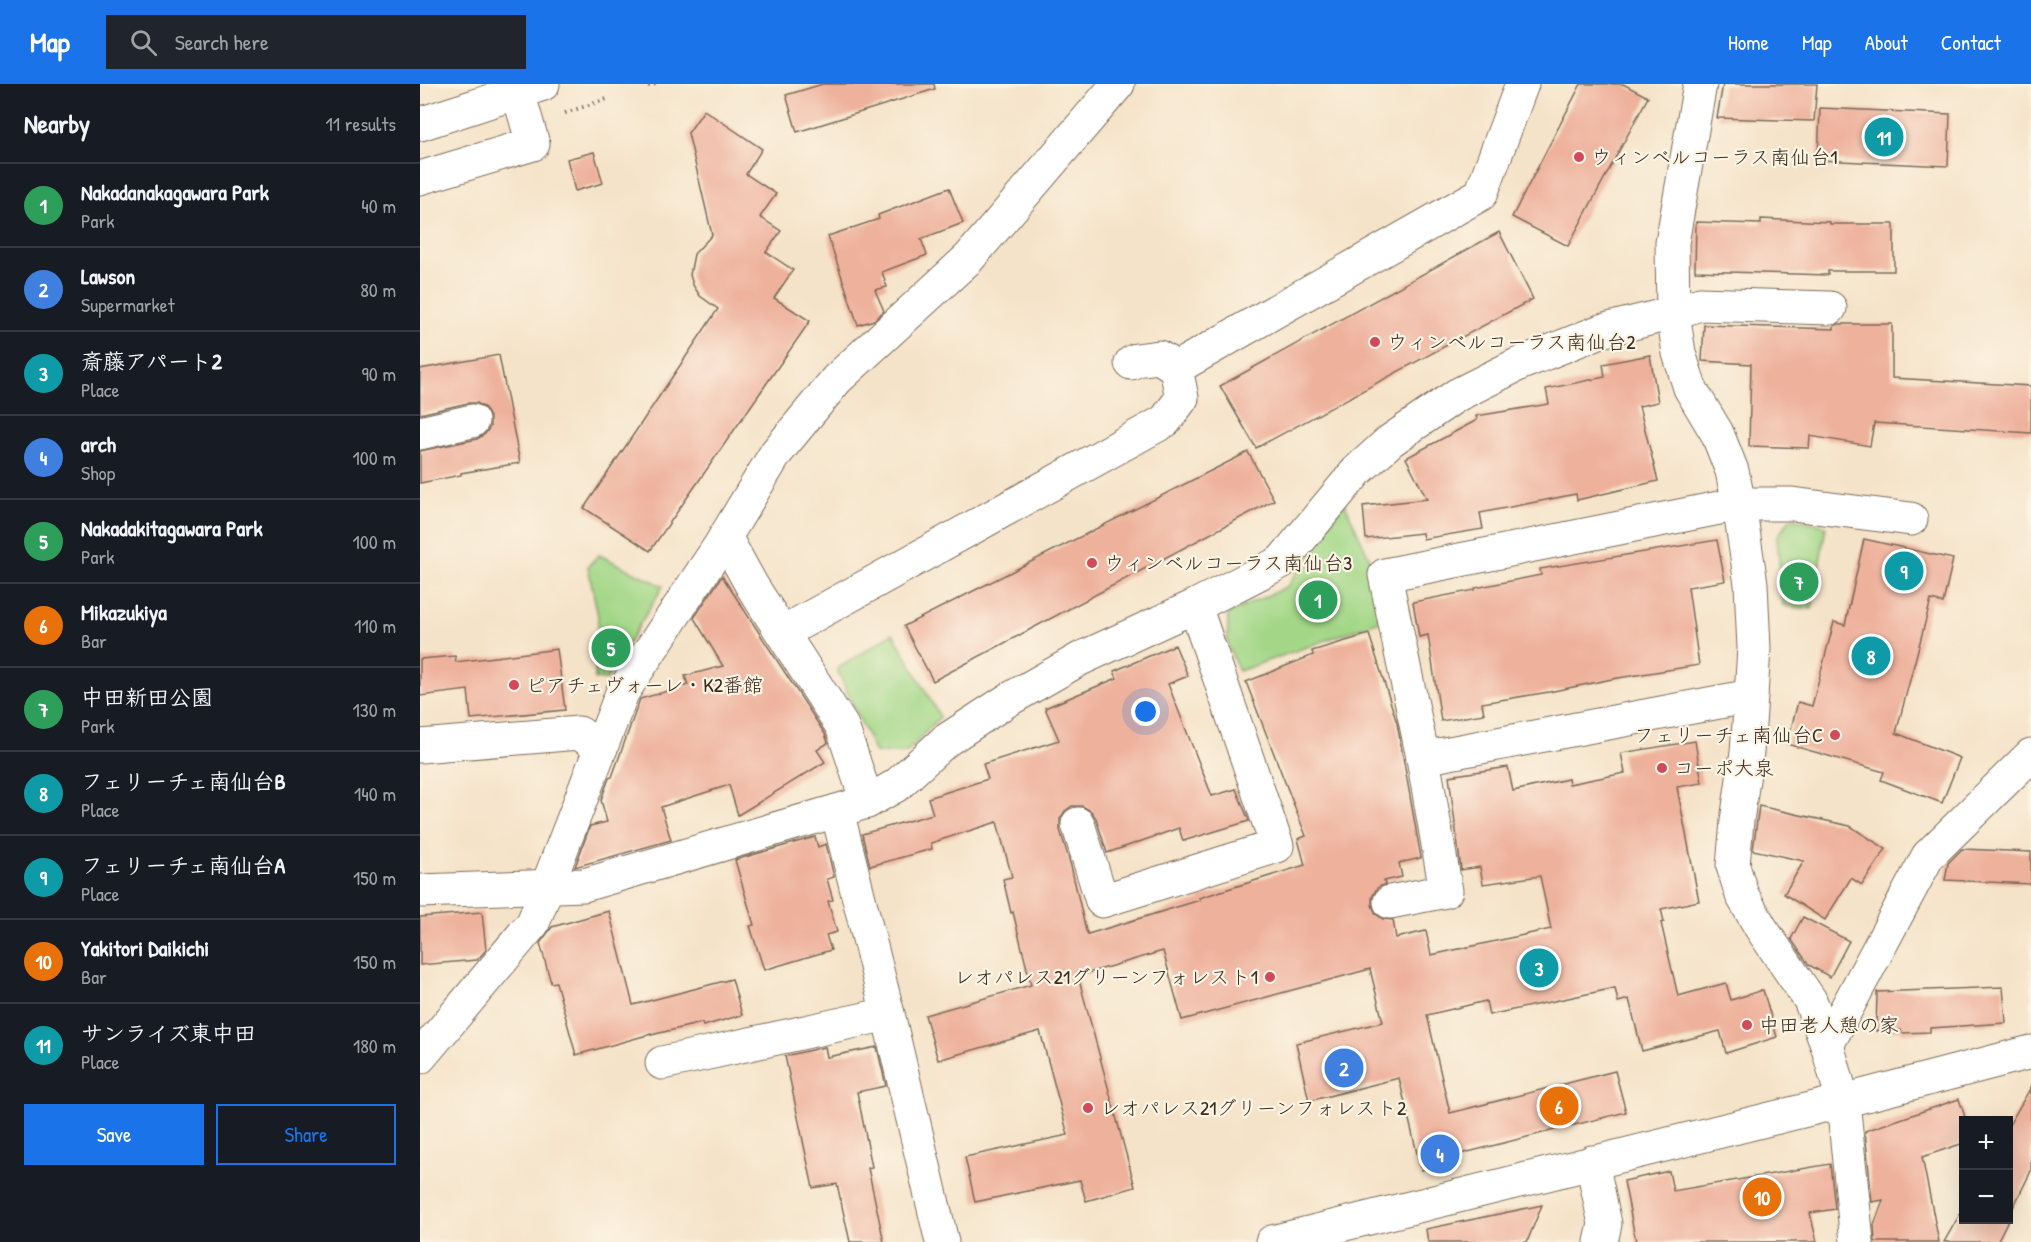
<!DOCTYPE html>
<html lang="en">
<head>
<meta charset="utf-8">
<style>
	body { margin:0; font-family:"Patrick Hand","Klee One",sans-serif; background:#20242c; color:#f1f3f6 }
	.controls { position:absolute; right:18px; bottom:18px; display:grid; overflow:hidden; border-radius:0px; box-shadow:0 6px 24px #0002 }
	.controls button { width:54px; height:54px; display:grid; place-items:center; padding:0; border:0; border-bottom:2px solid #363941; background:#171b24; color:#f1f3f6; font:30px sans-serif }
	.you { position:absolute; left:726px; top:628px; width:21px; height:21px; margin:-15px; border:4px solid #fff; border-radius:50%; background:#1a73e8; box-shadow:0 0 0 9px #1a73e833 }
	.badge { display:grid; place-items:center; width:39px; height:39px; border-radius:50%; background:#1a73e8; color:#fff; font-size:20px; font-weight:700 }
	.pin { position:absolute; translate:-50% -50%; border:3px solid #fff; box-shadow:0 2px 6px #0006 }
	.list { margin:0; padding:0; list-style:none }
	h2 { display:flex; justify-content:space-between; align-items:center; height:78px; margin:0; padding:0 24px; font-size:26px }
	h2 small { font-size:20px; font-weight:400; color:#9ea1a6 }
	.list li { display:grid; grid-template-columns:39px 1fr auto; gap:18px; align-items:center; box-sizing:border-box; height:84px; padding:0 24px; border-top:2px solid #363941 }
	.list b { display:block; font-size:22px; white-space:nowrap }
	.list p { margin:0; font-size:20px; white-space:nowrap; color:#9ea1a6 }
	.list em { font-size:20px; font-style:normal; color:#9ea1a6 }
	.actions { display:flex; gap:12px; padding:18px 24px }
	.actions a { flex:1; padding:14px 0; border:2px solid #1a73e8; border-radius:0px; text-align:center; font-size:21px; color:#1a73e8 }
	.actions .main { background:#1a73e8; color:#fff }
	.icon { flex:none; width:33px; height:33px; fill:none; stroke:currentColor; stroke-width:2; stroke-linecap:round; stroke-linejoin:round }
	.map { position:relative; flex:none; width:1611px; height:1158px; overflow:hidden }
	header { display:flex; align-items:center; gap:36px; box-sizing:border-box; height:84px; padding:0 30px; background:#1a73e8; color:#fff }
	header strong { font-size:28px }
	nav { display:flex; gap:33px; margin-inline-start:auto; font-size:21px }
	.search { width:420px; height:54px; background:#20242c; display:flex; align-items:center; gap:15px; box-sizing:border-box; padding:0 21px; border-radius:0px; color:#9ea1a6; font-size:22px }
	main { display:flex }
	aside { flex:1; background:#171b24 }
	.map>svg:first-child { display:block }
	.green { fill:#a3d787; stroke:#6f8052; stroke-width:1.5 }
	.building { fill:#eeb19b }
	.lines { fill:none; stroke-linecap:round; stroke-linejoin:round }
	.minor-casing { stroke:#7c6b5a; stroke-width:35 }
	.path { stroke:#7c6b5a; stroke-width:4; stroke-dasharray:1.5 4.5; stroke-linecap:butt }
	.minor { stroke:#fff; stroke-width:33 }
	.poi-dot { fill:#d1495b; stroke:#fcf5e5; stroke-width:2 }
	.labels { text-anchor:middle; stroke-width:4.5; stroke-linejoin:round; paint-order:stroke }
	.poi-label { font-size:20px; fill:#3b2a1e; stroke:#fcf5e5; text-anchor:start }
</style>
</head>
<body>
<header>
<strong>Map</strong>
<div class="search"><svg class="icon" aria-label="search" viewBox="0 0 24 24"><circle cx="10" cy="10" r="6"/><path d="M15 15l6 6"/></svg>Search here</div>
<nav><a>Home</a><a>Map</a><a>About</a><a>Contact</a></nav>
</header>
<main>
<aside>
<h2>Nearby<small>11 results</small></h2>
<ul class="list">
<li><span class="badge" style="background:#2e9e5b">1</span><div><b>Nakadanakagawara Park</b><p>Park</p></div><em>40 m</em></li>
<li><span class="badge" style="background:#3f7fe0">2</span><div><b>Lawson</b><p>Supermarket</p></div><em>80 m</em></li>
<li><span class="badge" style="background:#0f9aa8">3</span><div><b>斎藤アパート2</b><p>Place</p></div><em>90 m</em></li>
<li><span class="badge" style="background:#3f7fe0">4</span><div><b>arch</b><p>Shop</p></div><em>100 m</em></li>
<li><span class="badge" style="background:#2e9e5b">5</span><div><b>Nakadakitagawara Park</b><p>Park</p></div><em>100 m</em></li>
<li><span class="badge" style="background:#e8710a">6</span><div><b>Mikazukiya</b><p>Bar</p></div><em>110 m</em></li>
<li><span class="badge" style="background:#2e9e5b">7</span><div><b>中田新田公園</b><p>Park</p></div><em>130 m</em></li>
<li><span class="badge" style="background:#0f9aa8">8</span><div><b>フェリーチェ南仙台B</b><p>Place</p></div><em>140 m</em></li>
<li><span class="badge" style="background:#0f9aa8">9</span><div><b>フェリーチェ南仙台A</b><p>Place</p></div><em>150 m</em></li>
<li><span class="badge" style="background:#e8710a">10</span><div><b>Yakitori Daikichi</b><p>Bar</p></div><em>150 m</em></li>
<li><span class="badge" style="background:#0f9aa8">11</span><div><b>サンライズ東中田</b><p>Place</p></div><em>180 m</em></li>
</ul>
<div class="actions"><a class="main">Save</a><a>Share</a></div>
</aside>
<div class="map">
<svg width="1611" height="1158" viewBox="0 0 1611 1158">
	<rect width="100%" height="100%" fill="#fcf5e5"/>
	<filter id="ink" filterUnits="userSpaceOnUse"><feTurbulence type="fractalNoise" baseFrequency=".0167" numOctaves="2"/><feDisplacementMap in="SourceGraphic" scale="12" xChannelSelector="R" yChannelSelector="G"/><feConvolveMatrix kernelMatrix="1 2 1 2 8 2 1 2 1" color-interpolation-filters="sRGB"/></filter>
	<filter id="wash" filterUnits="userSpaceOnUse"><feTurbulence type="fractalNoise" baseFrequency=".008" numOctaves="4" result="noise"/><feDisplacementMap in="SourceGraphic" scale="24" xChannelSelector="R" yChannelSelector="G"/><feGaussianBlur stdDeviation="1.35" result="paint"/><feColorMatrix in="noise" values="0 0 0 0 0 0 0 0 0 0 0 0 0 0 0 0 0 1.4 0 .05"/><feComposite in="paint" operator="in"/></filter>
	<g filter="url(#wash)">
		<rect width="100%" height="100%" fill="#f5e3c9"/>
		<!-- green -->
		<g class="green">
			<polygon points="924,418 955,487 960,537 819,587 808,562 808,530 868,502"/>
			<polygon points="1371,434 1406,442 1392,525 1363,521 1357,453"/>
			<polygon points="179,471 243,502 186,596 175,595 178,532 168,482"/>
			<polygon points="473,549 520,633 486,669 455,669 417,585"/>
		</g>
		<g id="blocks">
			<!-- building -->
			<g class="building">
				<polygon points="403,0 514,0 515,5 377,48 366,11"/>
				<polygon points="1161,0 1203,0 1228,13 1148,162 1092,133"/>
				<polygon points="1303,0 1397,0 1394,37 1297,34"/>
				<polygon points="1400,24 1530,30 1528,82 1398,76"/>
				<polygon points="284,26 342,65 326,90 356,110 340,133 361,147 346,168 373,186 354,214 390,237 230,467 164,424 298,225 280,212 273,201 270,191 274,170 292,151 268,49"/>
				<polygon points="174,68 183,99 155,107 147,75"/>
				<polygon points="529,104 543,139 501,155 507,171 462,188 467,203 455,206 464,227 454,236 438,241 408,152 459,135 458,131"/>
				<polygon points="1341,135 1410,138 1410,140 1474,140 1474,187 1408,187 1408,191 1275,187 1276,138 1341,140"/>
				<polygon points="1079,148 1113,215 836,364 800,302"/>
				<polygon points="1419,240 1472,240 1472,294 1611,302 1611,349 1454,339 1450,362 1390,352 1389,364 1329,362 1331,280 1282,277 1284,241 1414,245 1414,242"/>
				<polygon points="79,271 100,379 41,389 41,391 0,399 0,367 57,355 65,350 70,343 70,333 65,324 57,319 48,319 0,330 0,285"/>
				<polygon points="1230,271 1238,318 1219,322 1238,397 1157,416 1156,410 1060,429 1063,445 1003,455 1002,449 946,455 943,422 1007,415 986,374 1057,336 1056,332 1129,320 1126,305 1185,293 1183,280"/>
				<polygon points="828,368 854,416 513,597 484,542"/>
				<polygon points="1444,455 1533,475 1523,519 1511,516 1476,649 1540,674 1522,719 1461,696 1464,688 1367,660 1378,618 1392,622 1414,538 1425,541"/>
				<polygon points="1297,456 1305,497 1268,503 1279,581 1192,595 1129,608 1062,619 1064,630 1021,637 1008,551 999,553 993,518 1055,506 1055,504 1121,491 1120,485"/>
				<polygon points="302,492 405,650 408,659 397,666 405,678 318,731 309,701 241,723 251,756 155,783 170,742 187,738 181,716 189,694 192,693 220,615 268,601 265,592 303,582 274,534"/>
				<polygon points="949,550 977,639 1001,774 979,779 982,793 964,797 965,800 957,804 952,813 952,821 956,830 963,835 973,836 976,854 1006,847 1011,871 1131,845 1120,792 1063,800 1060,783 1041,786 1029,692 1088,683 1093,707 1148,695 1149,700 1205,689 1201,669 1275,657 1282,699 1257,703 1279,817 1241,825 1244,838 1241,839 1258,912 1306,899 1311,916 1343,906 1357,953 1306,969 1300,947 1222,967 1209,915 1198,918 1195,904 1069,931 1066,917 1007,931 1030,1029 1195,987 1206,1028 1040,1070 1041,1077 1001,1086 979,994 889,1017 876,959 963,938 950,885 762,936 743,867 658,892 715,1103 666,1117 660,1096 555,1118 545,1073 648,1051 620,947 518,976 505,931 611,901 593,828 591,829 583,795 592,793 577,738 511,759 512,765 450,782 442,750 513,730 508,714 568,695 563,680 639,656 625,624 697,594 694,587 755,561 768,592 748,600 792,712 816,705 829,737 763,757 759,744 687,769 676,734 671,727 662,722 652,722 645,727 640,735 640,746 651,782 666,847 668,850 780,816 779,814 885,781 878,755 886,752 826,598 893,571 892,567"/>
				<polygon points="137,565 145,626 51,635 48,606 0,612 0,575 35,572 36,578"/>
				<polygon points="1339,722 1430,742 1466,765 1442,801 1431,794 1405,836 1364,810 1384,777 1333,766"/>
				<polygon points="395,753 398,763 406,760 414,793 407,795 413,816 408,817 417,848 406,851 411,866 344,886 330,842 334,841 315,776"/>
				<polygon points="1542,765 1611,768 1611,800 1525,796 1528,779"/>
				<polygon points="189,827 213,921 312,895 322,931 283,942 282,939 231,951 231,950 156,971 136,898 131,899 120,859 132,843"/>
				<polygon points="62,828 66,866 57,876 0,881 0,833"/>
				<polygon points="1383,833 1429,857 1410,893 1389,881 1371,855"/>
				<polygon points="1583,903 1586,939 1510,944 1510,948 1482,949 1481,946 1456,947 1457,908"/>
				<polygon points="405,963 407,973 457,963 466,1002 437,1008 452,1083 448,1084 464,1158 430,1158 417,1100 393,1104 365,972"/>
				<polygon points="1611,1003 1611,1087 1588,1134 1588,1043"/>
				<polygon points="1539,1015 1546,1036 1544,1036 1544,1059 1502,1073 1519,1158 1455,1158 1454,1141 1463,1116 1452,1118 1445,1047"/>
				<polygon points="1410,1080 1415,1125 1390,1129 1397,1158 1216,1158 1204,1097 1249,1087 1253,1107"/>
				<polygon points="1122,1121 1107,1158 1008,1158 1006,1145"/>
				<polygon points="1544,1123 1544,1136 1588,1136 1577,1158 1524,1158"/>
			</g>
		</g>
	</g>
	<g filter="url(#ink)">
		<use href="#blocks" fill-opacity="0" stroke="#7c6b5a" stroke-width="1.5"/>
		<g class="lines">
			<!-- minor casing -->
			<g class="minor-casing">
				<g id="minor">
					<polyline points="1280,0 1252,159 1253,229 1259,269 1270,304 1297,349 1312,387 1319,420 1331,500 1334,564 1331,612 1327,668 1317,737 1313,782 1322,811 1341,844 1390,916 1407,961 1423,1017 1437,1158"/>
					<polyline points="0,40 123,0"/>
					<polyline points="0,94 113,60 98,8"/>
					<polyline points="711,279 716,276 739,273 756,284"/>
					<polyline points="0,349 52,337"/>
					<polyline points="305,453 332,502 422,642 447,718"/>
					<polyline points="369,558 371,544 745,337 762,314 756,284 1061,110 1102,0"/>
					<polyline points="1331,612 1003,674 965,491 1319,420 1372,420 1491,435"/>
					<polyline points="0,662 159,649 181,664"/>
					<polyline points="417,727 468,930 522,1158"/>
					<polyline points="658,740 682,817 857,762 775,522"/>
					<polyline points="0,807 164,801 447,718 477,701 525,657 588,616 660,575 775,522 861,478 937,387 970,357 1037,311 1099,280 1181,247 1253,229 1280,220 1410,224"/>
					<polyline points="970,818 1026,807 1003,674"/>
					<polyline points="1407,961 1508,772 1611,671"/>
					<polyline points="0,973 113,839 202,609 299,463 356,369 417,295 549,174 698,0"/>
					<polyline points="242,979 468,930"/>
					<polyline points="1172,1078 1185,1140 1181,1158"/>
					<polyline points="852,1158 1423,1017 1611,968"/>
				</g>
			</g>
			<!-- path -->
			<g class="path">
				<polyline points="228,2 236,0"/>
				<polyline points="145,29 190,14"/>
			</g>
			<!-- minor -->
			<use href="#minor" class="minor"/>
		</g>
	</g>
	<!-- markers -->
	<g class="poi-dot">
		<circle cx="1159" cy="73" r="6"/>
		<circle cx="955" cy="258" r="6"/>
		<circle cx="672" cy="479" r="6"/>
		<circle cx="94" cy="601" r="6"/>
		<circle cx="1415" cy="651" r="6"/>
		<circle cx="1242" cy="684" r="6"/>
		<circle cx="850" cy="893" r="6"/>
		<circle cx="1327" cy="941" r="6"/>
		<circle cx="668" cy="1024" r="6"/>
	</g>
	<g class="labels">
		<!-- poi labels -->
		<g class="poi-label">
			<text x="1171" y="80">ウィンベルコーラス南仙台1</text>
			<text x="967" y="265">ウィンベルコーラス南仙台2</text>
			<text x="684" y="486">ウィンベルコーラス南仙台3</text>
			<text x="106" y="608">ピアチェヴォーレ・K2番館</text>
			<text x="1403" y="658" text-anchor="end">フェリーチェ南仙台C</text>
			<text x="1254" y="691">コーポ大泉</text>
			<text x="838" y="900" text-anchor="end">レオパレス21グリーンフォレスト1</text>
			<text x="1339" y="948">中田老人憩の家</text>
			<text x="680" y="1031">レオパレス21グリーンフォレスト2</text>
		</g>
	</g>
</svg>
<div class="controls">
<button>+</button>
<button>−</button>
</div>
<div class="you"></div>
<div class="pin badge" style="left:898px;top:516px;background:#2e9e5b">1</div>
<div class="pin badge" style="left:924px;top:984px;background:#3f7fe0">2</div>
<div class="pin badge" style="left:1119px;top:884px;background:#0f9aa8">3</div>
<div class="pin badge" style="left:1020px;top:1070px;background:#3f7fe0">4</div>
<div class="pin badge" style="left:191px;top:564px;background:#2e9e5b">5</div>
<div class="pin badge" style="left:1139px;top:1022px;background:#e8710a">6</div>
<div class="pin badge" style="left:1379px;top:498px;background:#2e9e5b">7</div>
<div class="pin badge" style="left:1451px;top:572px;background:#0f9aa8">8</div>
<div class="pin badge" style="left:1484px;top:487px;background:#0f9aa8">9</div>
<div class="pin badge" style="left:1342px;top:1113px;background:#e8710a">10</div>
<div class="pin badge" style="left:1464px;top:53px;background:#0f9aa8">11</div>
</div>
</main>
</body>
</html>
